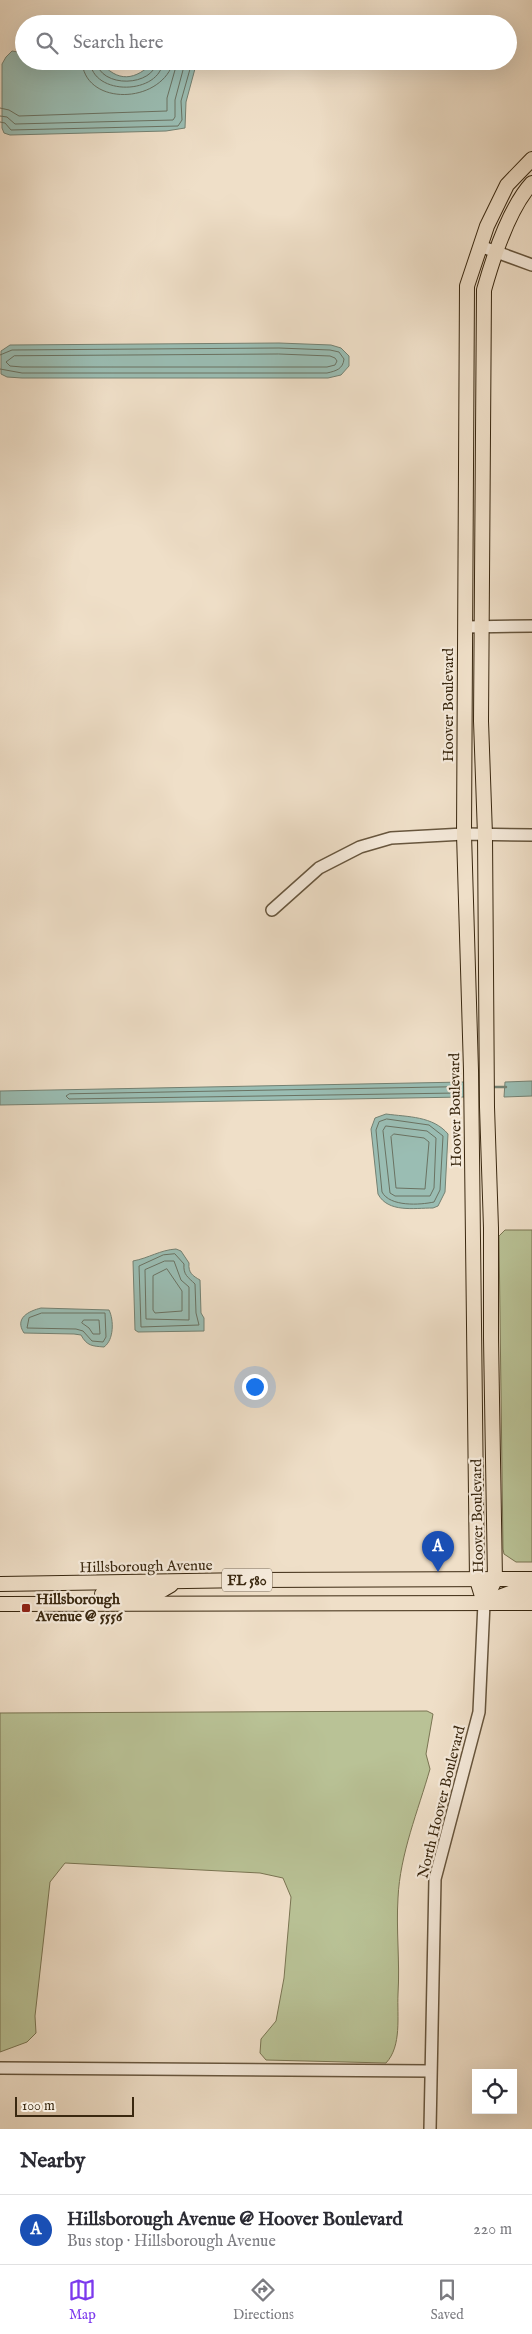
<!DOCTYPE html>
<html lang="en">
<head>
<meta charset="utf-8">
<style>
	body { margin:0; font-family:"IM FELL English",serif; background:#f7f7f7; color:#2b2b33 }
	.controls { position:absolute; right:15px; bottom:15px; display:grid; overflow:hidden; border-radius:0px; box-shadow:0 5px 20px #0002 }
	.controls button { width:45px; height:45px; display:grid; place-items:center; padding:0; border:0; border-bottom:1px solid #e1e1e2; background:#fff; color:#2b2b33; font:25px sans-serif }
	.scale { position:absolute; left:15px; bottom:12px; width:119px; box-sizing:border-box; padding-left:5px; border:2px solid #3a2810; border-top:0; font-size:14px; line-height:18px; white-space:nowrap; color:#3a2810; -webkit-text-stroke:4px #f5eadb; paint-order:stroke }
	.you { position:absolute; left:254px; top:1386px; width:18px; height:18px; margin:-12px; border:4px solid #fff; border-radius:50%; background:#1a73e8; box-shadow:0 0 0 8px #1a73e833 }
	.badge { display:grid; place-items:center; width:32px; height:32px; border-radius:50%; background:#7c3aed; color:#fff; font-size:16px; font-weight:700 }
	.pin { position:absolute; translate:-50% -41px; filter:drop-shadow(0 1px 2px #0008) }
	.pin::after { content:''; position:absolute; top:26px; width:18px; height:15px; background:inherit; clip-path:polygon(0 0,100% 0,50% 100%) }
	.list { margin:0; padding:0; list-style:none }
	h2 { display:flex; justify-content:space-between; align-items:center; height:65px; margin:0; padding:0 20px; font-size:21px }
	h2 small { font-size:16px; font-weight:400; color:#7c7c81 }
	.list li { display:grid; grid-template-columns:32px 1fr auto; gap:15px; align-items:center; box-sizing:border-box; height:70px; padding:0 20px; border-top:1px solid #e1e1e2 }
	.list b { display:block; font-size:19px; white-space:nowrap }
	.list p { margin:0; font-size:16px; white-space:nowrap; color:#7c7c81 }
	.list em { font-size:16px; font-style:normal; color:#7c7c81 }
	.icon { flex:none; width:28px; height:28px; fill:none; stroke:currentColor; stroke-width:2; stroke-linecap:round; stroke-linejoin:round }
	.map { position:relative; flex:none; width:532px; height:2129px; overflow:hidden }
	.search { position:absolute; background:#fff; box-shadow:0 5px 20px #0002; left:15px; right:15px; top:15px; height:55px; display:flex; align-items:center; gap:12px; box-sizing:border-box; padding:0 18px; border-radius:28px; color:#7c7c81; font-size:19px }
	.sheet { height:135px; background:#fff }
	nav { display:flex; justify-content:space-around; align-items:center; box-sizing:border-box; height:70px; border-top:1px solid #e1e1e2; background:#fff; font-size:14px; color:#7c7c81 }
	nav a { display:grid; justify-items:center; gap:2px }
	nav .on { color:#7c3aed }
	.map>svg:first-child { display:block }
	.green { fill:#b9c296; stroke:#7a7553 }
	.water { fill:#9abdb3; stroke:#748172 }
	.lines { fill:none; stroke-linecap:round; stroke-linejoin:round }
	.shore { stroke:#6a7262; stroke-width:1 }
	.stream { stroke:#748172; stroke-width:2.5 }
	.minor-casing { stroke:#67563e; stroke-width:14 }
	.major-casing { stroke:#3a2810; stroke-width:16 }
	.minor { stroke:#f5eadb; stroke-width:11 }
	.major { stroke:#efdfc8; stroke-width:14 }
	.poi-dot { fill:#8f2418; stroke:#f5eadb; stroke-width:2 }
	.labels { text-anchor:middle; stroke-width:4.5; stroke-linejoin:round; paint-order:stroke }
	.shield { fill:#f5eadb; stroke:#72624d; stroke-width:1 }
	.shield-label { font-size:14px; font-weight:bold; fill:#3a2810 }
	.street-label { font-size:15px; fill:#3a2810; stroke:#f5eadb }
	.poi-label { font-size:15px; font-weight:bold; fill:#3a2810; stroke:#f5eadb; text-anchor:start }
</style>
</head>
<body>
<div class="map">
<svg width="532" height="2129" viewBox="0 0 532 2129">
	<rect width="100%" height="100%" fill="#efdfc8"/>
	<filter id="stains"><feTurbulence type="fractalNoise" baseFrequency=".004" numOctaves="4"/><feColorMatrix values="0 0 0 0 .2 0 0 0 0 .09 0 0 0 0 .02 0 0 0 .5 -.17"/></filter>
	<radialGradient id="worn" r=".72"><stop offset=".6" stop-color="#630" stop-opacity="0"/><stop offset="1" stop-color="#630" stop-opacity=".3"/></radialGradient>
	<!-- green -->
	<g class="green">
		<polygon points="505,1230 532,1230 532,1562 516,1562 504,1554 503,1549 499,1236"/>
		<path d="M427 1711 433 1714 426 1754 430 1769C418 1811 400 1854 398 1898 396 1930 400 1962 398 1994 397 2016 402 2046 386 2063L266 2060 260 2053 261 2039 276 2021 284 1978 291 1897 283 1878 260 1873 65 1863 50 1882 35 2016 36 2033 27 2042 0 2052V1713Z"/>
	</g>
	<!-- water -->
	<g class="water">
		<path d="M12 51 24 53V61H100C117 83 136 81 154 61H190L196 65 186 102 185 128 166 131 10 135 4 133 2 128V64L6 57Z"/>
		<polygon points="279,343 331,345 341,348 349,356 349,366 341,375 328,378 22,378 7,377 1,374 1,351 10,345"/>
		<polygon points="532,1081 532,1096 504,1097 505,1082"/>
		<polygon points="464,1082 464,1097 0,1105 0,1091"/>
		<path d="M386 1114C408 1117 433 1116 448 1134L445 1192 438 1206 433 1208C414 1208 388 1213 378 1194L371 1129 375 1118Z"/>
		<path d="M176 1249 181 1251 189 1263C188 1273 193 1276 200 1280L201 1313 204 1318V1331L138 1332 135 1330 133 1261C149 1258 160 1250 176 1249Z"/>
		<path d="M41 1308 109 1310C114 1320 114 1340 104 1347 92 1346 87 1346 81 1335L74 1334 24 1333C14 1318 29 1311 41 1308Z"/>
	</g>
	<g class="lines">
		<!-- shore -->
		<g class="shore">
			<path d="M90 61C92 97 161 95 163 61"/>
			<path d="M96 61C100 89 154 87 157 61"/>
			<path d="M0 108 9 110 19 116 167 111V98L175 70 173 67 171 68C153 105 84 104 82 61"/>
			<polyline points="0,116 7,117 15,124 173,120 175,117 175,100 183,70 181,61"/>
			<polyline points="0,122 5,123 11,130 178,126 182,120 181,101 190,69 188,61"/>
			<polygon points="279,354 330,356 335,358 337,361 335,365 327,367 22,367 10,366 6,362 14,356"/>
			<path d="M0 355 12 350 279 348 330 350 339 352 344 359C343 369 336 371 327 373H22L0 369"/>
			<polygon points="457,1087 459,1090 457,1093 69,1099 66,1096 69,1094"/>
			<path d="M387 1119 429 1125 443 1136 440 1190 434 1202C420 1205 390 1207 382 1192L376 1130 379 1122Z"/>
			<polygon points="386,1126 427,1131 436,1138 434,1188 430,1196 395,1196 390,1193 383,1131"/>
			<polygon points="394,1134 424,1138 429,1142 425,1189 396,1188 391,1137"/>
			<path d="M175 1254 184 1264C183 1275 188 1277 195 1284L196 1313 199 1325 141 1327 139 1266 163 1255Z"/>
			<polygon points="165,1261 174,1261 181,1280 189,1287 189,1320 146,1319 145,1270"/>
			<polygon points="167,1269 182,1291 182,1311 155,1313 153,1310 153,1276"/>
			<polygon points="42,1313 105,1313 106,1337 103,1342 92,1341 83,1331 76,1329 27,1328 29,1318"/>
			<polygon points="84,1320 99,1320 100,1334 93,1334 89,1328 82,1323"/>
		</g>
		<!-- stream -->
		<polyline class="stream" points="491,1087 506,1087"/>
		<!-- minor casing -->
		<g class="minor-casing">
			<g id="minor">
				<polyline points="480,246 532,265"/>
				<polyline points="465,627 532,626"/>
				<polyline points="272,910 319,868 360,847 391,838 464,834 532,835"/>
				<polyline points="0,2068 430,2071"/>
				<polyline points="430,2129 435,1879 479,1712 484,1603"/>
			</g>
		</g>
		<!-- major casing -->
		<g class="major-casing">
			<g id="major">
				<polyline points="0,1584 249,1580 532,1579"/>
				<polyline points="102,1594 152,1593 159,1592 171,1585"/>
				<polyline points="491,1600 515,1591 532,1590"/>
				<polyline points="484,1603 477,1580 471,1070 464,834 467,286 487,226 507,185 532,159"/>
				<path d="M484 1603 495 1580 491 1338V1228L487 1107 485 835 481 721 484 290C493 258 510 207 532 183"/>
				<polyline points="0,1604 532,1603"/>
			</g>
		</g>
		<!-- minor -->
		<use href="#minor" class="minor"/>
		<!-- major -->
		<use href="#major" class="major"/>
	</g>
	<!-- markers -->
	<rect class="poi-dot" x="21" y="1603" width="10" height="10" rx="2.5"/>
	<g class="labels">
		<!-- shield labels -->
		<rect class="shield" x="222" y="1568.5" width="50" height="23" rx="4"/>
		<g class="shield-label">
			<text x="247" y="1585">FL 580</text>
		</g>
		<!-- street labels -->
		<g class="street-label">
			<text transform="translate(448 705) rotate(-90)" y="5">Hoover Boulevard</text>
			<text transform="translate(455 1110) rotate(-91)" y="5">Hoover Boulevard</text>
			<text transform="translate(477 1516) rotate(-91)" y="5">Hoover Boulevard</text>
			<text transform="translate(146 1566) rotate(-1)" y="5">Hillsborough Avenue</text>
			<text transform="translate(441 1802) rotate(-76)" y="5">North Hoover Boulevard</text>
		</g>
		<!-- poi labels -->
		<g class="poi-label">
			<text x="36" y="1604">Hillsborough<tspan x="36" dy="17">Avenue @ 5556</tspan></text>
		</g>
	</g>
	<rect width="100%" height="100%" filter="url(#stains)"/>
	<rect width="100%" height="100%" fill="url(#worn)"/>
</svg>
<div class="controls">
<button><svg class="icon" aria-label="locate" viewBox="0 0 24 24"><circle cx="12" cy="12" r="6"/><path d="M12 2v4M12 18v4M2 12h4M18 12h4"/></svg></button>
</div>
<div class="scale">100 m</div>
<div class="you"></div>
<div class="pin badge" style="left:438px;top:1572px;background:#1a4fb4">A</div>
<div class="search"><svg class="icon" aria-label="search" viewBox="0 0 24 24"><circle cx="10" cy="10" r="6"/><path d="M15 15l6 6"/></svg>Search here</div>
</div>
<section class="sheet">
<h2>Nearby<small></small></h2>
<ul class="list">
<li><span class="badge" style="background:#1a4fb4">A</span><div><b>Hillsborough Avenue @ Hoover Boulevard</b><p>Bus stop · Hillsborough Avenue</p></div><em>220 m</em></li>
</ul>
</section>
<nav>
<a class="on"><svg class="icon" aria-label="map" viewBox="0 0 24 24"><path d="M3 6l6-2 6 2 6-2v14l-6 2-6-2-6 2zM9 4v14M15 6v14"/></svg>Map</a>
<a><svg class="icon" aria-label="directions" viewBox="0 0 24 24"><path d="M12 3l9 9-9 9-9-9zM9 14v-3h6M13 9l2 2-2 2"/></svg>Directions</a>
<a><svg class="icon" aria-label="saved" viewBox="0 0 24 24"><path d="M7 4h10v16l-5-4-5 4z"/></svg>Saved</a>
</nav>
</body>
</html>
